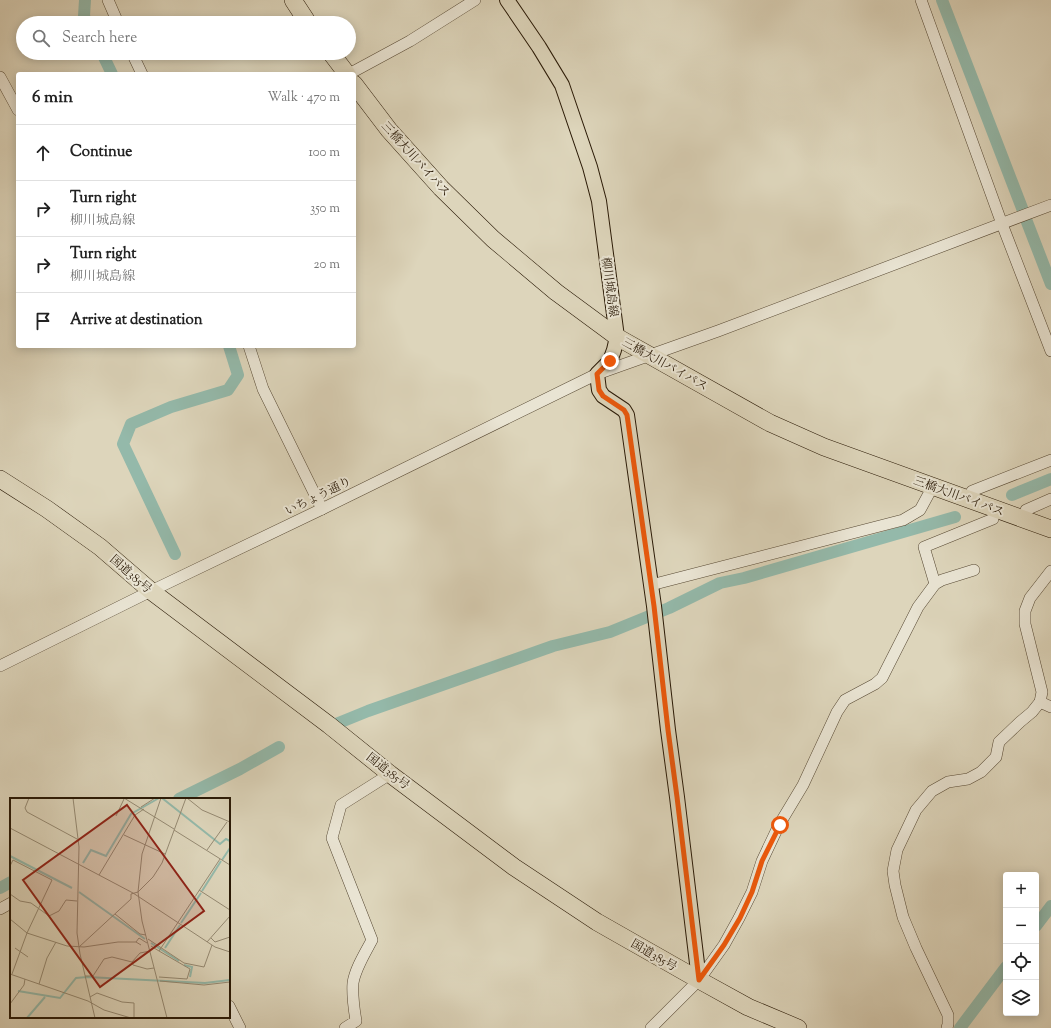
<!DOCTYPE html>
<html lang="en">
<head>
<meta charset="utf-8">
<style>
	body { margin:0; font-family:"Sorts Mill Goudy","Noto Serif JP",serif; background:#f6f6f6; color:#222 }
	.controls { position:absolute; right:12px; bottom:12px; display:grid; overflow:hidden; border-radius:4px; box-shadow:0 2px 10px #0003 }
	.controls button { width:36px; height:36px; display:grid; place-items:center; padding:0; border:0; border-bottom:1px solid #e0e0e0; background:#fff; color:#222; font:20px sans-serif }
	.stop { position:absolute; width:12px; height:12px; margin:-9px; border:3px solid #ea580c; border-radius:50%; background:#fff }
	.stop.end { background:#ea580c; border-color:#fff; box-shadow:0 1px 4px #0008 }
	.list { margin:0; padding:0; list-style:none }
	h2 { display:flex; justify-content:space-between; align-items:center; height:52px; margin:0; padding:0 16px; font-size:17px }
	h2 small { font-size:13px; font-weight:400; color:#767676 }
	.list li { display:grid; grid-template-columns:26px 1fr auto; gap:12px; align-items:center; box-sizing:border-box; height:56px; padding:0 16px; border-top:1px solid #e0e0e0 }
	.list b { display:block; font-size:15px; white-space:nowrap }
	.list p { margin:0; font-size:13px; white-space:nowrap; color:#767676 }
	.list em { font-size:13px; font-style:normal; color:#767676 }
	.icon { flex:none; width:22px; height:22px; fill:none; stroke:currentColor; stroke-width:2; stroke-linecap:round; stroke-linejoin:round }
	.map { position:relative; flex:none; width:1051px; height:1028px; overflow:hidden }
	.search { position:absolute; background:#fff; box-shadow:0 2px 10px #0003; left:16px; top:16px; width:340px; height:44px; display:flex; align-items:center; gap:10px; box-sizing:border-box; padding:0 14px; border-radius:22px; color:#767676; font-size:15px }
	.panel { position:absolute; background:#fff; box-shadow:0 2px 10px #0003; left:16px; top:72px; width:340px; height:276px; border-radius:4px }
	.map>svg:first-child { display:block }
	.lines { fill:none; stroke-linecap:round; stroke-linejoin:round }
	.canal { stroke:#94b9aa; stroke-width:12 }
	.minor-casing { stroke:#564833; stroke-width:12 }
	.major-casing { stroke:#291906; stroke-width:16 }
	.highway-casing { stroke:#291906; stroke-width:18 }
	.minor { stroke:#e9e4d3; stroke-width:11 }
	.major { stroke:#ddd5bb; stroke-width:14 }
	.highway { stroke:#ddd5bb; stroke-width:17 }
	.route { stroke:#ea580c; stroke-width:5 }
	.labels { text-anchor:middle; stroke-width:4; stroke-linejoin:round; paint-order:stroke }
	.street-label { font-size:12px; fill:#291906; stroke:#e9e4d3 }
	.inset-river { fill:none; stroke:#94b9aa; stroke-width:2 }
	.inset-road { fill:none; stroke:#958a73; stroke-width:1 }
	.view { fill:#8f2418; fill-opacity:0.15; stroke:#8f2418; stroke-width:2 }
	.inset-edge { fill:none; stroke:#291906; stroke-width:2 }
</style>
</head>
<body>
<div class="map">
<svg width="1051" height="1028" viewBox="0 0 1051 1028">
	<rect width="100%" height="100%" fill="#ddd5bb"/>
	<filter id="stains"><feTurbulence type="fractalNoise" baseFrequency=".005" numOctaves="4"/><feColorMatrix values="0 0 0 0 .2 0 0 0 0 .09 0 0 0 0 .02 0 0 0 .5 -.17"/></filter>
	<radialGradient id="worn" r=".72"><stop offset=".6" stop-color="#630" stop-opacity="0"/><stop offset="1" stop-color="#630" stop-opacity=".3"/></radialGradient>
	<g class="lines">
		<!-- canal -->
		<g class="canal">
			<polyline points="85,0 84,16 87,23"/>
			<polyline points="942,0 1022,208"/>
			<polyline points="102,53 112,74"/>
			<polyline points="1027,222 1051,284"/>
			<polyline points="1012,495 1051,479"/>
			<polyline points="175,554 123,444 131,424 171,407 228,390 238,375 229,346"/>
			<polyline points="336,724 368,711 553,646 610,632 669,608 720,583 744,578 955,517"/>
			<polyline points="179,799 240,769 279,747"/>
			<polyline points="0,888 11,882"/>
			<polyline points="1036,926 1051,906"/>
			<polyline points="960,1028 1006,967"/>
		</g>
		<!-- minor casing -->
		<g class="minor-casing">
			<g id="minor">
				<polyline points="108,0 118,23"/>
				<polyline points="921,0 1002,224 1051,351"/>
				<polyline points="132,53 142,74"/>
				<polyline points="349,74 410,41 475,0"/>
				<polyline points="0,77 18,110"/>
				<polyline points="249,346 263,389 322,509"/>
				<polyline points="972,491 1051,460"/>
				<polyline points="1026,510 1051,499"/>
				<polyline points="935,584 924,547 993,519"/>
				<polyline points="651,585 903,520 920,510 933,486"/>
				<polyline points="0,666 151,591 322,509 597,374 718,331 1051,205"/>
				<polyline points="1040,702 1051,707"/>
				<polyline points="0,909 11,903"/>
				<polyline points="229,1006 240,1028"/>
				<path d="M345 1028 356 1021C354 1009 352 996 353 983 355 969 365 953 372 940L332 838 341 805 390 774"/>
				<polyline points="651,1028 699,980 724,945 739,918 752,892 762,861 779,825 803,785 837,712 845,700 875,684 882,678 918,607 935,584 942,580 974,570"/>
				<polyline points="947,1028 948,1024 948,1015 916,948 903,917 895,885 893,871 897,850 916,810 932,791 948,782 968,779 981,772 996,757 999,742 1020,722 1032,712 1040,702 1042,692 1025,624 1025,611 1030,598 1051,571"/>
			</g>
		</g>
		<!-- major casing -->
		<g class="major-casing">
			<polyline id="major" points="507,0 539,47 562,85 590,167 599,201 617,337 614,350 610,361 597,374 599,390 603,396 624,410 627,415 654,606 668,730 677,797 699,980"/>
		</g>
		<!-- highway casing -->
		<g class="highway-casing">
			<g id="highway">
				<polyline points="293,0 308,23"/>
				<polyline points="331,53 347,74"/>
				<polyline points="354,84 389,130 441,188 493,239 556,292 617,337 770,423 824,447 1051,529"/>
				<polyline points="0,479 47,509 100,547 151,591 329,725 390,774 514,867 597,922 699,980 748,1007 798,1028"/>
			</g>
		</g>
		<!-- minor -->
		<use href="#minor" class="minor"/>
		<!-- major -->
		<use href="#major" class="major"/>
		<!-- highway -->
		<use href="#highway" class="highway"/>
	</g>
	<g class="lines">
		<!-- route -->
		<polyline class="route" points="610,361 597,374 599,390 603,396 624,410 627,415 654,606 668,730 677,797 699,980 724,945 740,918 752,892 762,861 780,825"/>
	</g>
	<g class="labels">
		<!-- street labels -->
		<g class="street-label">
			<text transform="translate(416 159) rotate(48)" y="4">三橋大川バイパス</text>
			<text transform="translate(610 287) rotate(82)" y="4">柳川城島線</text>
			<text transform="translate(665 364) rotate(29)" y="4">三橋大川バイパス</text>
			<text transform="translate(318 496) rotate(-26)" y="4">いちょう通り</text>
			<text transform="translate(959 496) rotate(20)" y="4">三橋大川バイパス</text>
			<text transform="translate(131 574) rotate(41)" y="4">国道385号</text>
			<text transform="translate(388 771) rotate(38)" y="4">国道385号</text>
			<text transform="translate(654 955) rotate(30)" y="4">国道385号</text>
		</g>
	</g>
	<!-- overview -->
	<g transform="translate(10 798)">
		<rect width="220" height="220" fill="#ddd5bb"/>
		<path class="inset-river" d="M152 0 210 46 216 41 220 43M0 58 62 90M212 62 220 50M73 65 81 52 96 58 121 16 149 0M192 93 211 63M69 94 135 141M171 125 191 95M141 145 169 163M155 150 170 127M174 167 182 169 180 179M8 193 50 200 66 180 77 179 195 185 220 182M17 220 35 199"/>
		<path class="inset-road" d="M19 0 15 10 17 14 67 41M63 0 69 49 67 135 70 156 85 220M114 0 164 31M151 0 132 56 128 94 132 123 157 220M177 0 192 12 220 24M131 9 145 0M106 18 114 1M0 30 123 95 205 149 220 154M164 32 220 67M114 37 155 56M197 52 217 24M0 68 3 62 42 82 17 135 2 176M89 77 125 17 134 11M189 92 220 112M0 96 10 103 21 105 39 118 49 113 56 102 67 103M105 116 130 136 136 137M0 121 17 135 57 148 74 149 108 144H126L131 147M201 140 205 144 220 139M138 141 174 165 194 169 202 147M126 144 129 140 137 145M197 144 220 118M141 148 149 153 210 61M69 149 121 101V96L128 94 143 79 152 65 176 0M5 150 18 159M149 153 180 171 177 181 149 179M122 164 130 155 140 153M0 176 78 203 94 212 121 220M75 178H83L94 161 102 159 122 164 123 167 137 171 144 170M150 183 194 187 220 184M29 186 37 160 46 144M80 199 87 195 112 204 124 205V220M0 206 14 187 15 181"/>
		<path class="view" d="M117 7 194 113 90 189 13 82Z"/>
		<rect width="220" height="220" class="inset-edge"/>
	</g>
	<rect width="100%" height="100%" filter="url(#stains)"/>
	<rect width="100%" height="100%" fill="url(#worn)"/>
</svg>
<div class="controls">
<button>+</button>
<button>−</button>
<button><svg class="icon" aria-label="locate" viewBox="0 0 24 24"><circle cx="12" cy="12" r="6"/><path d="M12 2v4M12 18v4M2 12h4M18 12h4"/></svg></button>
<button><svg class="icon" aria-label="layers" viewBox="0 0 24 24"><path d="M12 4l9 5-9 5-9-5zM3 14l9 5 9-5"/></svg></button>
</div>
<div class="stop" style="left:780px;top:825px"></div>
<div class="stop end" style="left:610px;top:361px"></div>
<div class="search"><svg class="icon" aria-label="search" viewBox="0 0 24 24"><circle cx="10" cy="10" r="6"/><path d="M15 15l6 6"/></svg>Search here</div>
<section class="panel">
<h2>6 min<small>Walk · 470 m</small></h2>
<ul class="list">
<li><svg class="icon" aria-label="ahead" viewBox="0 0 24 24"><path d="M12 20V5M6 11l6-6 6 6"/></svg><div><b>Continue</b></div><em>100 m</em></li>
<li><svg class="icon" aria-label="right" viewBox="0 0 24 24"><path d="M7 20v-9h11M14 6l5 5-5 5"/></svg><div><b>Turn right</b><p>柳川城島線</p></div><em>350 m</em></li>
<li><svg class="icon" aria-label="right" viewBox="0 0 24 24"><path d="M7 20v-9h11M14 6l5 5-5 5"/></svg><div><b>Turn right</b><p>柳川城島線</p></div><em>20 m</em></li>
<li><svg class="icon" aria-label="arrive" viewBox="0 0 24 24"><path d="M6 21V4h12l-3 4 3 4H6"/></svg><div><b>Arrive at destination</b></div></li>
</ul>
</section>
</div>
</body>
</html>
